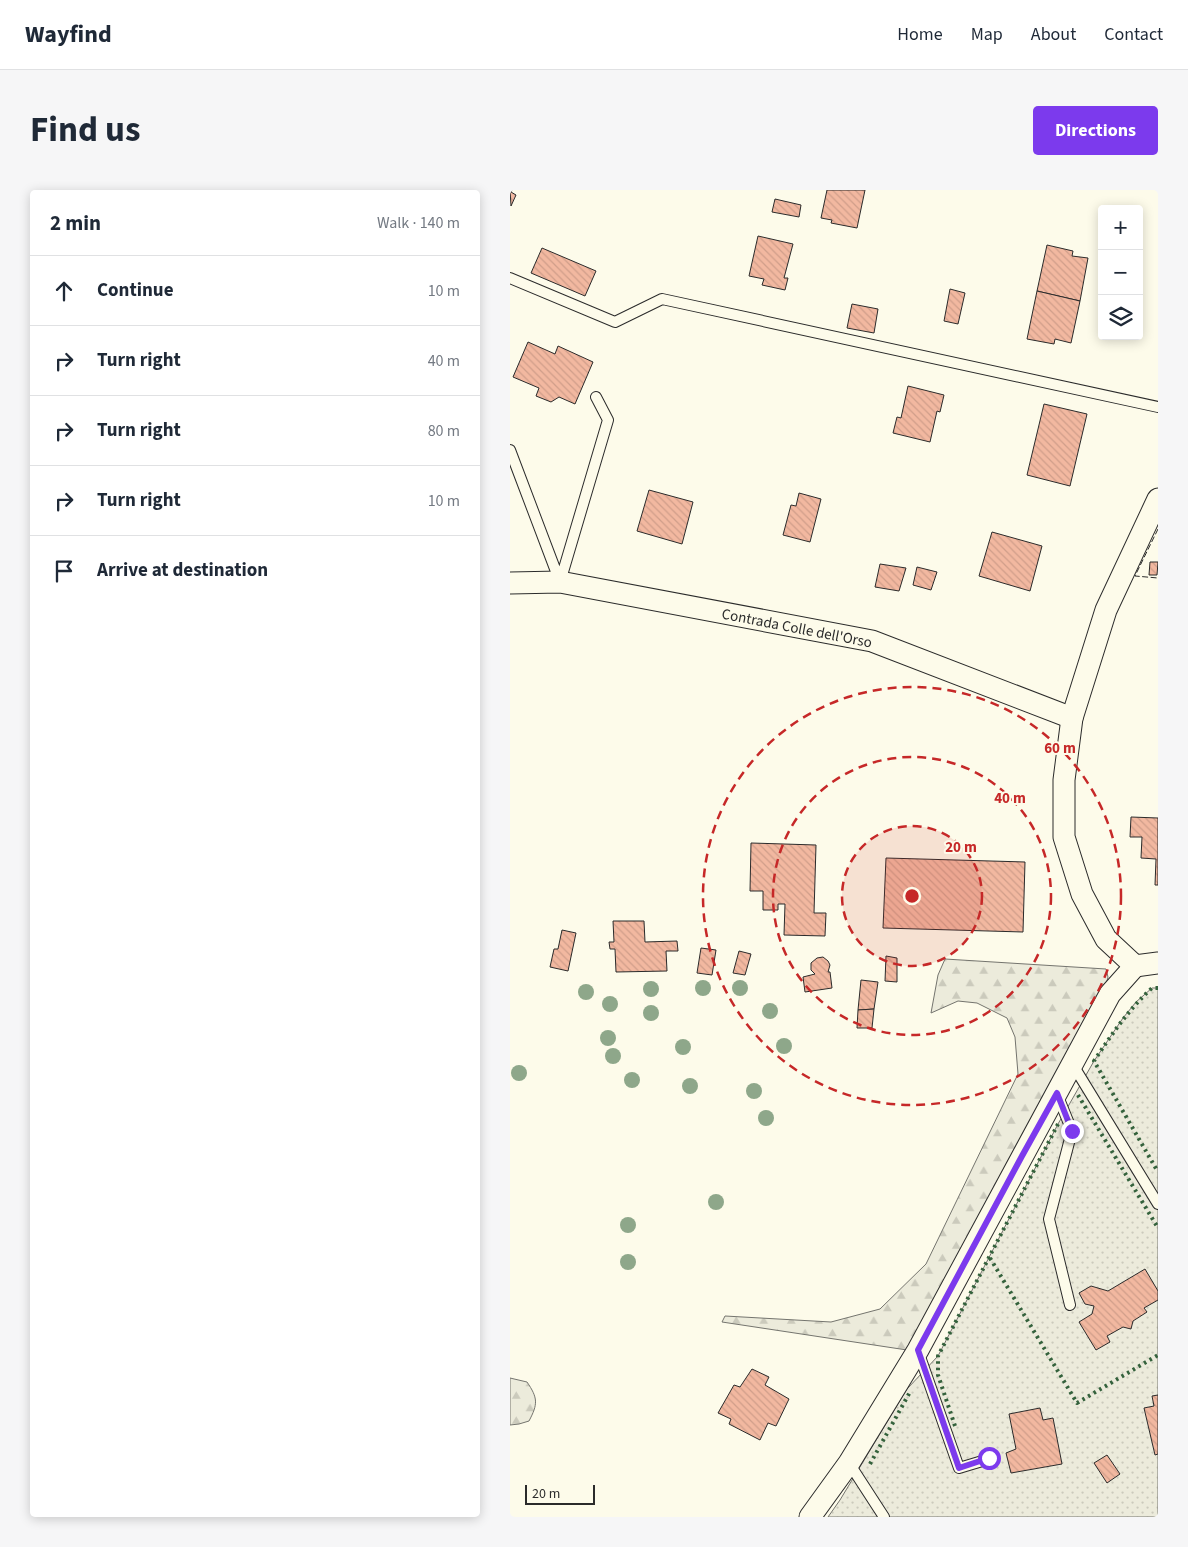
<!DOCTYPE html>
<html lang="en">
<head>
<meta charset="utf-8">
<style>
	body { margin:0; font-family:"Source Sans 3",sans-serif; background:#f6f6f7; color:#1f2937 }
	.controls { position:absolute; right:15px; top:15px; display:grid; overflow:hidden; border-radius:5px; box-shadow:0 2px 12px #0003 }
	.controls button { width:45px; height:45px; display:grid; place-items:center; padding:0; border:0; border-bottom:1px solid #e0e1e3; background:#fff; color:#1f2937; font:25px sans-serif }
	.scale { position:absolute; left:15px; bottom:12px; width:70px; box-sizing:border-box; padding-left:5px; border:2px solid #2b2b2b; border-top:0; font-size:14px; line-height:18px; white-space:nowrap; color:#2b2b2b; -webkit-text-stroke:4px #fdfbea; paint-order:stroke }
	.stop { position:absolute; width:15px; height:15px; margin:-11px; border:4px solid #7c3aed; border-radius:50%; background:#fff }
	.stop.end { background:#7c3aed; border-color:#fff; box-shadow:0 1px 5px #0008 }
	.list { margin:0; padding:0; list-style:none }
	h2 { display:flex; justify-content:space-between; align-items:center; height:65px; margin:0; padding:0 20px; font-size:21px }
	h2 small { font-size:16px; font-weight:400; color:#747a83 }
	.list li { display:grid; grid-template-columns:32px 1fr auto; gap:15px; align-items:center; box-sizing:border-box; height:70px; padding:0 20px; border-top:1px solid #e0e1e3 }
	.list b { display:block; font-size:19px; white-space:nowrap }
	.list em { font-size:16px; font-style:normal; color:#747a83 }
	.icon { flex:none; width:28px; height:28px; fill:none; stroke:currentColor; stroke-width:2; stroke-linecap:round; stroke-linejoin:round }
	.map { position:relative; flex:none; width:648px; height:1327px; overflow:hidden; border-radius:5px }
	header { display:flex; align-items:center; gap:30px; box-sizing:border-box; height:70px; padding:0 25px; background:#fff; border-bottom:1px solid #e0e1e3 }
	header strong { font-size:24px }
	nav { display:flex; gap:28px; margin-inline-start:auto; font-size:18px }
	.intro { display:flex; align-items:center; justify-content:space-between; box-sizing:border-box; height:120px; padding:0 30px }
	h1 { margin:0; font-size:35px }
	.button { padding:12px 22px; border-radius:5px; background:#7c3aed; color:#fff; font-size:18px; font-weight:700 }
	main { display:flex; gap:30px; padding:0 30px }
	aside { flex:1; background:#fff; border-radius:5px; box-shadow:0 2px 12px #0003 }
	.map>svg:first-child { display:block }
	.grass { fill:url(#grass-dots); stroke:#74746e }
	.forest { fill:url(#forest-firs); stroke:#74746e }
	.building { fill:url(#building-back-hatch); stroke:#2b2b2b }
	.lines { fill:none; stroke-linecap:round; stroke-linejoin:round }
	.service-casing { stroke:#2b2b2b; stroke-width:12 }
	.minor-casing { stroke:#2b2b2b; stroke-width:23 }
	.service { stroke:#fdfbea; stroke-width:10 }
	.minor { stroke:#fdfbea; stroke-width:21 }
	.hedge { stroke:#34623c; stroke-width:4; stroke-dasharray:2.5 4; stroke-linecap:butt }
	.fence { stroke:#2b2b2b; stroke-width:1; stroke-dasharray:6 2.5; stroke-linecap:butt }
	.tree { fill:#8ea78a }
	.route { stroke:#7c3aed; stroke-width:6 }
	.ring { fill:none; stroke:#c62828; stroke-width:2.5; stroke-dasharray:9 6 }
	.labels { text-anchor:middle; stroke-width:4; stroke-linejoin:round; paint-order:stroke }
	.street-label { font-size:15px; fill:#2b2b2b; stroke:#fdfbea }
	.centre { fill:#c62828; stroke:#fdfbea; stroke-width:2.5 }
	.ring-label { font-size:15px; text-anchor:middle; font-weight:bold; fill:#c62828; stroke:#fdfbea; stroke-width:4; stroke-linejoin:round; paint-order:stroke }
</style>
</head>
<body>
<header>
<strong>Wayfind</strong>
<nav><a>Home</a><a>Map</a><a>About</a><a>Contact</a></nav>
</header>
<div class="intro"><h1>Find us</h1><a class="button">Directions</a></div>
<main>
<aside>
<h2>2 min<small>Walk · 140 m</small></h2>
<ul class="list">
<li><svg class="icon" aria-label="ahead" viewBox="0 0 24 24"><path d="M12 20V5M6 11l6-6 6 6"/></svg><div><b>Continue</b></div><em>10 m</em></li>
<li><svg class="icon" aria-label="right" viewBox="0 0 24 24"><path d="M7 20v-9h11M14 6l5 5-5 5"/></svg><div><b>Turn right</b></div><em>40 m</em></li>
<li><svg class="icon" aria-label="right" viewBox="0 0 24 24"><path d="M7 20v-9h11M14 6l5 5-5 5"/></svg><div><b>Turn right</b></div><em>80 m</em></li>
<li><svg class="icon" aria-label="right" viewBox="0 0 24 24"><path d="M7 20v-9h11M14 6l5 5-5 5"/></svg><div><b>Turn right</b></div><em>10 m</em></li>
<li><svg class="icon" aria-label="arrive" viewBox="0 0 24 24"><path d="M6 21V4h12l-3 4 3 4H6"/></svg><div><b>Arrive at destination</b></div></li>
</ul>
</aside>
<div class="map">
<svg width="648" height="1327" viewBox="0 0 648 1327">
	<defs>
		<pattern id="grass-dots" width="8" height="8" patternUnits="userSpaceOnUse" patternTransform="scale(1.25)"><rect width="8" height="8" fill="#ecebdb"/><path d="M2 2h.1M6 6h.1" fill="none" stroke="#cbcabc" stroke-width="1.8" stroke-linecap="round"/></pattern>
		<pattern id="forest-firs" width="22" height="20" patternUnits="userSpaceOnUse" patternTransform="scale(1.25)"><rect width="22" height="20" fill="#ecebdb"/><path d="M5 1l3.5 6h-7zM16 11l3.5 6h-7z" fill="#cbcabc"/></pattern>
		<pattern id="building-back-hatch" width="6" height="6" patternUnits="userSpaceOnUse" patternTransform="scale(1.25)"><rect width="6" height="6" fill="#f2b8a0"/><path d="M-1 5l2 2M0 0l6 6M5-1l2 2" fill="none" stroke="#d09e8a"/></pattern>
	</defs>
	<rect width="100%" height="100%" fill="#fdfbea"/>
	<!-- grass -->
	<polygon class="grass" points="642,798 648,798 648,1327 318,1327 330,1310 397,1199 428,1166 548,934 584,871 613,828 626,812"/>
	<!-- forest -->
	<g class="forest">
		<polygon points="435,769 596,779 598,787 595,799 397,1160 212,1132 215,1126 321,1132 370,1119 416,1074 508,884 505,847 497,828 467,813 448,811 421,823 428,785"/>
		<path d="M0 1188 17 1192C28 1208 28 1214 19 1231L9 1234 0 1235Z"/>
	</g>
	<!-- building -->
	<g class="building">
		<polygon points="0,0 2,0 1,2 6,5 1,16"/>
		<polygon points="317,0 355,0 347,38 321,33 322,30 311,28"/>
		<polygon points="265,9 291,15 289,27 262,22"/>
		<polygon points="248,46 283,54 274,88 278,88 275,100 252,95 254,89 239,86"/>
		<polygon points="537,55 563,61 562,66 578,68 570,111 527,101"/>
		<polygon points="32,58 86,81 75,106 21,83"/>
		<polygon points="440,99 455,103 448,134 434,131"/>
		<polygon points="527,101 570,111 561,153 545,149 544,154 517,149"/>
		<polygon points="342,114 368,119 364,143 337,138"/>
		<polygon points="18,152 45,164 48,156 83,172 65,214 49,207 41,212 26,206 29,198 3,187"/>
		<polygon points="398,196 434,205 430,222 427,221 420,252 383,243 387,227 391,228"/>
		<polygon points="534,214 577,224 560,296 517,285"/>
		<polygon points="139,300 183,312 172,354 127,341"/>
		<polygon points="289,303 311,309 300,352 273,345 281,315 286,316"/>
		<polygon points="482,342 532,356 520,401 469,386"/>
		<polygon points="640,372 648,372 647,385 639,385"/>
		<polygon points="370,374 396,378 389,401 365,397"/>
		<polygon points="407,377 427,382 421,400 403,395"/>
		<polygon points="621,627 648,628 648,695 645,695 646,669 631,668 632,647 620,647"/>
		<polygon points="241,653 306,655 304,723 316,723 315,746 274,745 275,714 268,714 268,720 253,720 253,701 240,701"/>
		<polygon points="376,668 515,672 513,742 373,738"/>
		<polygon points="103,731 134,731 135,752 167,751 168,761 156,761 157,781 106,782 105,759 100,759 99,752 104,752"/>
		<polygon points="52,740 66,743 58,781 40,777 44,759 48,759"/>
		<polygon points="191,758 206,760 202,785 187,783"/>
		<polygon points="229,761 241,764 235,785 223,783"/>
		<polygon points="376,766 387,768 387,792 375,791"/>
		<polygon points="313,767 318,771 320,775 318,782 320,782 322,798 295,802 293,787 305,784 301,780 301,773 307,768"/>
		<polygon points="351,790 368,792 364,819 348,820"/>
		<polygon points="364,819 362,838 347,838 348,820"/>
		<polygon points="635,1079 648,1101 648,1110 634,1118 637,1122 623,1131 621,1139 613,1137 597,1146 600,1152 586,1160 569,1132 582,1124 584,1116 575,1114 569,1103 581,1096 598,1101"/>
		<polygon points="242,1179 259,1187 255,1195 279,1209 266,1236 258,1233 250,1250 219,1234 221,1229 208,1223 224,1195 230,1197"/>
		<polygon points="648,1205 648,1264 645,1265 634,1218 644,1216 642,1206"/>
		<polygon points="530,1218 533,1230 543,1228 552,1274 501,1283 496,1263 506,1259 499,1224"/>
		<polygon points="597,1265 610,1284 597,1293 584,1273"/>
	</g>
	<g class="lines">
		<!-- service casing -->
		<g class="service-casing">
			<g id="service">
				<polyline points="0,88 105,132 152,109 648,217"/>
				<polyline points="0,260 50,392 98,230 86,207"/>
				<polyline points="563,875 648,1014"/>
				<polyline points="547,904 562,941 539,1029 560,1115"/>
				<polyline points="408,1161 449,1278 479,1269"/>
				<polyline points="339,1273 374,1327"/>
			</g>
		</g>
		<!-- minor casing -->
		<g class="minor-casing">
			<g id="minor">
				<polyline points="648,309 596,420 562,528 554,590 554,647 572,704 596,749 625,776 648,773"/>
				<polyline points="0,393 50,392 362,451 562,528"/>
				<polyline points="300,1327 339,1273 408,1160 600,804 625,776"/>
			</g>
		</g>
		<!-- service -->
		<use href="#service" class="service"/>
		<!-- minor -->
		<use href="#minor" class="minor"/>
		<!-- hedge -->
		<g class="hedge">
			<path d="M648 798H642C618 820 602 844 584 871L648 982"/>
			<polyline points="568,905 648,1038"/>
			<polyline points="480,1068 567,1213 648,1165"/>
			<polyline points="445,1236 428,1185 428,1166 548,934"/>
			<polyline points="360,1274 400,1202"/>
		</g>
		<!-- fence -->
		<polyline class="fence" points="648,339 625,386 648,388"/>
	</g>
	<!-- trees -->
	<g class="tree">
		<circle cx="193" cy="798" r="8"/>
		<circle cx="230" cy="798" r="8"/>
		<circle cx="141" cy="799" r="8"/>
		<circle cx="76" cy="802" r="8"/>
		<circle cx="100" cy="814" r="8"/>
		<circle cx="260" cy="821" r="8"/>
		<circle cx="141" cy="823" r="8"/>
		<circle cx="98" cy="848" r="8"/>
		<circle cx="274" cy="856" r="8"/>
		<circle cx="173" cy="857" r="8"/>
		<circle cx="103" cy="866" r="8"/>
		<circle cx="9" cy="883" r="8"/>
		<circle cx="122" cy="890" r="8"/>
		<circle cx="180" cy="896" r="8"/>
		<circle cx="244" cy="901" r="8"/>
		<circle cx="256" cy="928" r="8"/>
		<circle cx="206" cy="1012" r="8"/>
		<circle cx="118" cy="1035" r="8"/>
		<circle cx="118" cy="1072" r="8"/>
	</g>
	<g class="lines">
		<!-- route -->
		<polyline class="route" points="479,1268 449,1278 408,1160 512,966 547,903 562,941"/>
	</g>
	<!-- distance rings -->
	<circle cx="402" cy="706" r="70" fill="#c62828" fill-opacity=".12"/>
	<g class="ring">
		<circle cx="402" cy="706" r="70"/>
		<circle cx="402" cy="706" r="139"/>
		<circle cx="402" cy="706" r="209"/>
	</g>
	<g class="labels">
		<!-- street labels -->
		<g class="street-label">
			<text transform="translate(287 438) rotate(11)" y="5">Contrada Colle dell'Orso</text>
		</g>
	</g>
	<circle cx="402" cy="706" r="8" class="centre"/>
	<g class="ring-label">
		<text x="550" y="563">60 m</text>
		<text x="500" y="613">40 m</text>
		<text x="451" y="662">20 m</text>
	</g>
</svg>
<div class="controls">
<button>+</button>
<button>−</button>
<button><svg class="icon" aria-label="layers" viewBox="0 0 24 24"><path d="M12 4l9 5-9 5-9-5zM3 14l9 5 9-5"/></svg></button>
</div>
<div class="scale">20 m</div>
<div class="stop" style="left:479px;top:1268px"></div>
<div class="stop end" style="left:562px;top:941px"></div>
</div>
</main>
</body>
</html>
